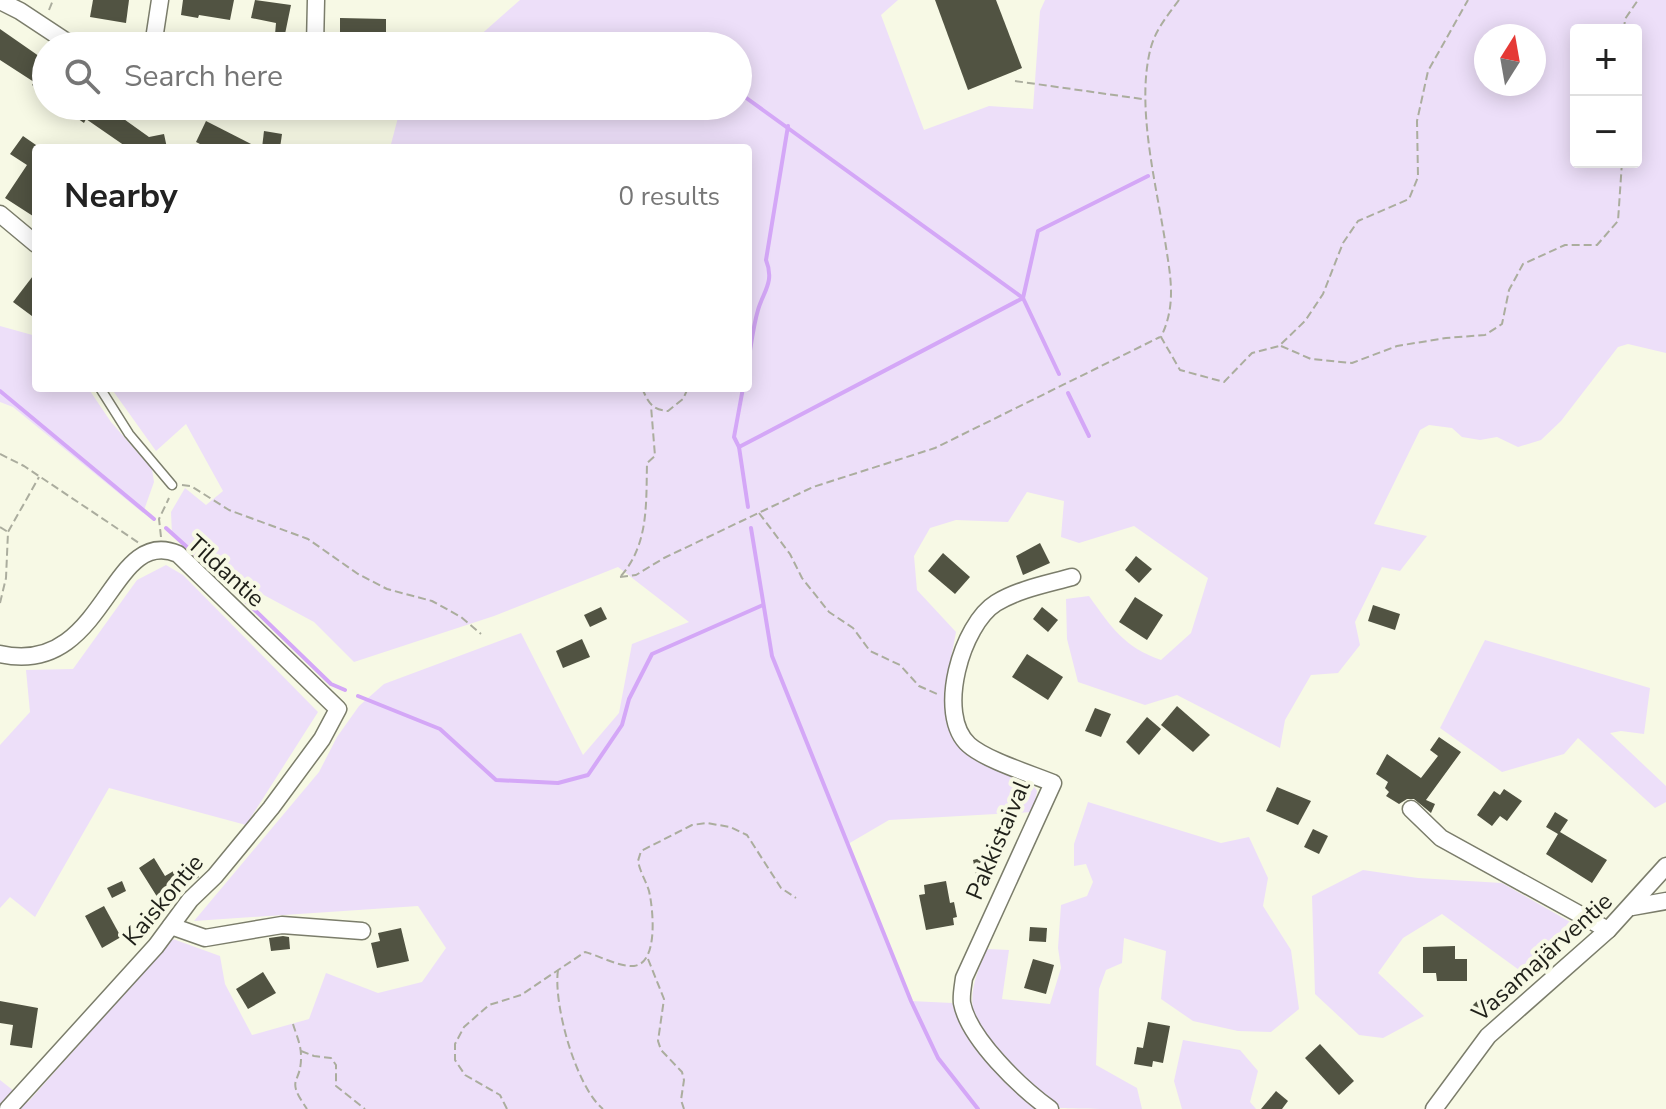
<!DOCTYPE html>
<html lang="en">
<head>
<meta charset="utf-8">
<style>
	body { margin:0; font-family:"Nunito Sans",sans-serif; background:#f6f6f6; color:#222 }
	.controls { position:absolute; right:24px; top:24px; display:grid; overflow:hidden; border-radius:8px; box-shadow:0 4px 20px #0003 }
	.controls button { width:72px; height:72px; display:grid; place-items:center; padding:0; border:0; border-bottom:2px solid #e0e0e0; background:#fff; color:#222; font:40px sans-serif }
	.compass { position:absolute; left:1474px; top:24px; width:72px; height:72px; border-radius:50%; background:#fff; box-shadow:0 4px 20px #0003; rotate:11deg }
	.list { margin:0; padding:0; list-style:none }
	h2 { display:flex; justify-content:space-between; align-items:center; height:104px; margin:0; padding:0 32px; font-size:34px }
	h2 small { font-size:26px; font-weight:400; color:#767676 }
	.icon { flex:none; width:44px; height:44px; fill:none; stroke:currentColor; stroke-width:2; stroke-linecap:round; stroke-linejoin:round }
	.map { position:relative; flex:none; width:1666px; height:1109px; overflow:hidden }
	.search { position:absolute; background:#fff; box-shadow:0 4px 20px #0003; left:32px; top:32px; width:720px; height:88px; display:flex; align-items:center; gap:20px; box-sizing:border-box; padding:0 28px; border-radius:44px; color:#767676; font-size:30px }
	.panel { position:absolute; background:#fff; box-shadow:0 4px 20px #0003; left:32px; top:144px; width:720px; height:248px; border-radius:8px }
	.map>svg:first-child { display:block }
	.green { fill:#eddff9; fill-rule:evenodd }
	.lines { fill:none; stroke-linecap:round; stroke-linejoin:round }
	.stream { stroke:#d4a7f7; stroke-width:4 }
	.building { fill:#515342 }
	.lane-casing { stroke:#7b7d6b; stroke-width:11 }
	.street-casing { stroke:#7b7d6b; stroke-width:19 }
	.path { stroke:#abad9e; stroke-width:2; stroke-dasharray:8 4; stroke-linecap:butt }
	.lane { stroke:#fff; stroke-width:8 }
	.street { stroke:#fff; stroke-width:16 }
	.labels { text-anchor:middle; stroke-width:8; stroke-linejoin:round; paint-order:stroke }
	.street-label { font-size:24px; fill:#1f2019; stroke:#f7f9e5 }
</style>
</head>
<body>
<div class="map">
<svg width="1666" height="1109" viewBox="0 0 1666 1109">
	<rect width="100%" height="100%" fill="#f7f9e5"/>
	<!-- green -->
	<g class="green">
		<path d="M520 0H898L881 15 924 130 989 106 1033 109 1040 11 1045 0H1666V353L1628 344 1618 347 1561 421 1541 440 1518 447 1497 437 1480 440 1462 437 1452 428 1429 425 1420 430 1374 524 1427 536 1400 571 1382 567 1355 622 1360 645 1338 673 1311 675 1285 720 1280 748 1177 695 1145 705 1078 682 1067 639 1066 599 1089 596C1111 627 1124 647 1161 660L1191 633 1208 578 1134 526 1079 543 1061 537 1064 501 1027 492 1008 522 956 520 930 528 914 556 917 590 956 632 944 695 952 738 1012 777 1031 782 1037 791 1033 812 889 820 848 844 911 1001 952 1003 960 1024 1039 1109H0V1080L28 1102 173 939 220 956 225 984 252 1035 309 1019 326 973 378 993 422 982 446 948 418 906 194 921 319 772 337 737 359 706 384 684 521 633 583 755 619 713 632 644 689 622 618 567 494 616 354 662 314 622 262 594 230 586 172 535 171 512 185 488 206 505 223 491 186 424 156 451 111 388H748V148H390L401 106H738V46H468ZM1576 30H1636V162H1576ZM1486 36H1534V84H1486Z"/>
		<polygon points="0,326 36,336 36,388 88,388 111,422 152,469 154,482 143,513 13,407 0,402"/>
		<polygon points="166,565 183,575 318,712 246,825 109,788 35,917 10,897 0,908 0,745 30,712 26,670 73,669 137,580"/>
		<polygon points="1485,640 1650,688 1644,734 1621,731 1610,733 1666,786 1666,802 1655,808 1578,738 1564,754 1502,772 1440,728"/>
		<path d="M1088 802 1221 843 1249 837 1268 878 1263 906 1291 950 1299 1009 1271 1032 1238 1031 1193 1021 1161 999 1166 951 1124 938 1122 963 1106 970 1099 989 1096 1065 1137 1088 1142 1109C1124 1109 1076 1109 1061 1108 1038 1100 985 1043 976 1020 966 996 978 970 987 949L1009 950 1002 999 1050 1004 1061 968 1058 948 1061 905 1087 896 1093 882 1086 864 1074 866V844Z"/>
		<polygon points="1363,870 1418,878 1502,883 1572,923 1553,937 1556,958 1533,980 1442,914 1403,938 1378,973 1424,1016 1383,1038 1359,1035 1315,994 1312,896"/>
		<polygon points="1183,1040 1240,1050 1258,1071 1250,1102 1256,1109 1182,1109 1174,1081"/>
	</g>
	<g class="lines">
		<!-- stream -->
		<g class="stream">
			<polyline points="738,92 1023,298 1059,374"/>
			<path d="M748 363C751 346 753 327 758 310 763 292 775 282 766 260L788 126"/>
			<polyline points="743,388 734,437 739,447 748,507"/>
			<polyline points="0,391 154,519"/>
			<polyline points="1068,393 1089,436"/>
			<polyline points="739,447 1023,298 1038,231 1148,176"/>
			<polyline points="166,528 230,586 331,684 345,690"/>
			<polyline points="751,528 772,656 911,1001 938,1058 978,1109"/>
			<polyline points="358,696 440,729 496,780 558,783 588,775 622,725 629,699 652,654 763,605"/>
		</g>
	</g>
	<!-- building -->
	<g class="building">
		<polygon points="93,0 129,0 126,23 90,17"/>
		<polygon points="183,0 234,0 230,20 199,15 198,18 181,15"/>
		<polygon points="255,0 291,5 285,34 296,35 295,46 274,46 276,23 251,18"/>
		<polygon points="935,0 996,0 1022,68 968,90"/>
		<polygon points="340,18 386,19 386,39 340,38"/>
		<polygon points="0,29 46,61 46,94 32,85 34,82 0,60"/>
		<polygon points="115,32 133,35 131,46 113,46"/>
		<polygon points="77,106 118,106 114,112 149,137 164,134 167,148 128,148 86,119 84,123 71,114"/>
		<polygon points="206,121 259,148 208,148 196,142"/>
		<polygon points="264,131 282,134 280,148 262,148"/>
		<polygon points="23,136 36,145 36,218 5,198 27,165 10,154"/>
		<polygon points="36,272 36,319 13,302"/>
		<polygon points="1040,543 1050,563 1023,575 1016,556"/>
		<polygon points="943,553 970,577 955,594 928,571"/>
		<polygon points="1136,556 1152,569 1139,583 1125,570"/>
		<polygon points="1135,597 1163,615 1147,640 1119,622"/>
		<polygon points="1373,605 1400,614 1395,630 1368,621"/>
		<polygon points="601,607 607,619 590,627 584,615"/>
		<polygon points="1042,607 1058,620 1048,632 1033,619"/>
		<polygon points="582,639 590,657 563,668 556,651"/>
		<polygon points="1027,654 1063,677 1048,700 1012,677"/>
		<polygon points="1177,706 1210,735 1193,752 1161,725"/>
		<polygon points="1095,708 1111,714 1101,737 1085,731"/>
		<polygon points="1147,717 1161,729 1139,755 1126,742"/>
		<polygon points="1439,737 1461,752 1426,800 1435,804 1431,813 1414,799 1407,799 1399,804 1386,796 1389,792 1385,788 1388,782 1376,774 1387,754 1421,778 1438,756 1430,750"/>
		<polygon points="1277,787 1311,801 1298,825 1266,811"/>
		<polygon points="1504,789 1522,801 1507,821 1500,816 1492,826 1477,815 1494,791 1500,795"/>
		<polygon points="1555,812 1568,820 1560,832 1607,860 1592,883 1546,854 1558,834 1546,827"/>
		<polygon points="1313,829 1328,836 1319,854 1304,847"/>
		<polygon points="989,856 993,876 977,879 973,860"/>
		<polygon points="154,858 165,876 189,862 199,877 161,903 139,868"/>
		<polygon points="122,881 126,891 112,898 107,888"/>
		<polygon points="946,881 950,903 954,902 957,917 953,918 954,925 926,930 919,895 925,894 924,885"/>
		<polygon points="104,906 121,937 102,948 85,916"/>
		<polygon points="1030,927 1047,928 1046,942 1029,941"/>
		<polygon points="401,928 409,961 377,968 371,943 380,941 378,933"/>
		<polygon points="283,936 289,937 290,949 271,951 269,938"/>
		<polygon points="1455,946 1455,959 1467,959 1467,981 1437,981 1436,973 1423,973 1423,947"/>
		<polygon points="1033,959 1054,965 1046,994 1024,988"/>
		<polygon points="263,972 276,993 248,1009 236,989"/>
		<polygon points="1482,996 1494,1008 1483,1019 1471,1007"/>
		<polygon points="0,1001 38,1008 32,1048 10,1045 13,1025 0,1023"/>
		<polygon points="1148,1022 1170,1026 1163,1063 1153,1061 1152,1067 1134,1064 1137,1047 1143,1048"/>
		<polygon points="1320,1044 1354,1081 1339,1095 1305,1058"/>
		<polygon points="1276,1091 1288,1101 1282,1109 1261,1109"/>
	</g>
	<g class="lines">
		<!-- lane casing -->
		<g class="lane-casing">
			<polyline id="lane" points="100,388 129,434 172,485"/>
		</g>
		<!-- street casing -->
		<g class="street-casing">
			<g id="street">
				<polyline points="0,1 20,11 73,46"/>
				<polyline points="153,46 160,0"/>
				<polyline points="315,46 316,0"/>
				<polyline points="317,106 317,107"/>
				<polyline points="0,214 36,244"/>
				<path d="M0 654C106 678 109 524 178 554L338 709 322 739 271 808 215 876 190 900 156 946 8 1109"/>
				<polyline points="1411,809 1441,838 1608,930"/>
				<polyline points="1632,907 1666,901"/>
				<polyline points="171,926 205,938 282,925 362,931"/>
				<path d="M1050 1109C1021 1088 969 1039 962 1003 961 995 963 986 964 978L1053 783C1031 774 986 760 969 745 935 715 962 624 996 603 1019 589 1047 584 1072 577"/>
				<polyline points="1434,1109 1488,1036 1608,930 1666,866"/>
			</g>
		</g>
		<!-- path -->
		<g class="path">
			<path d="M1179 0C1168 15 1156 29 1151 47 1135 106 1157 187 1166 247 1171 279 1176 306 1161 337L1180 370 1224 382 1252 353 1279 346 1305 321 1323 294 1343 243 1358 221 1409 199 1418 177 1417 121 1428 71 1468 0"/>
			<polyline points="49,10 53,0"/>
			<polyline points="1624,30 1625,19 1638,0"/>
			<polyline points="1015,81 1142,99"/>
			<polyline points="1281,346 1311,359 1352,363 1397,346 1446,338 1485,335 1502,324 1509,290 1523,264 1565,245 1597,245 1618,221 1622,162"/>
			<path d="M642 388C648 402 652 410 668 411L683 399 688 388"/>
			<polyline points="0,454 24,466 139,543"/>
			<polyline points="182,485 191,486 229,510 308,539 358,574 387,589 432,601 461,617 481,634"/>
			<polyline points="759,513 790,554 802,578 829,612 853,628 870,651 900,665 919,686 937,694"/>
			<polyline points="0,527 8,532"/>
			<polyline points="161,537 159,519 169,498"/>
			<path d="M621 576C649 544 646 503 647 463L655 456 651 406"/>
			<polyline points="620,577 636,575 664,558 813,487 935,448 1160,337"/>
			<polyline points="0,603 6,578 8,532 39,477"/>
			<polyline points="648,959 664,999 658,1041 661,1050 682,1072 684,1080 681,1100 684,1109"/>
			<path d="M558 970C553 1004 576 1087 603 1109"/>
			<path d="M293 1024C296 1034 301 1045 301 1055 302 1086 284 1076 307 1109"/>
			<polyline points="301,1051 314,1056 331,1058 336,1065 336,1086 365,1109"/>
			<path d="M507 1109 500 1095 465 1075 455 1060V1044L464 1027 489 1005 521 995 585 952C600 956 619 967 634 966 659 963 653 908 649 891 646 881 640 872 638 861L641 851 692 825 707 823 730 827 747 835 781 888 796 898"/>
		</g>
		<!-- lane -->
		<use href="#lane" class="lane"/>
		<!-- street -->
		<use href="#street" class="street"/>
	</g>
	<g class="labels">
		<!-- street labels -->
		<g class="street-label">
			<text transform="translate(226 571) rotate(42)" y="8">Tildantie</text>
			<text transform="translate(998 840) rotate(-67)" y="8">Pakkistaival</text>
			<text transform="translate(163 900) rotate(-50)" y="8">Kaiskontie</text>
			<text transform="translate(1542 957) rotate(-42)" y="8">Vasamajärventie</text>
		</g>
	</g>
</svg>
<div class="controls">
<button>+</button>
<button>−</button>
</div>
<svg class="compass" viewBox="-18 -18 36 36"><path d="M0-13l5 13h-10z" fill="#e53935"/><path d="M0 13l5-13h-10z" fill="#767676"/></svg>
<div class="search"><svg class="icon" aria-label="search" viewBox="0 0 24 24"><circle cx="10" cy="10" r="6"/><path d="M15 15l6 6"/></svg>Search here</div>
<section class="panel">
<h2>Nearby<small>0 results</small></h2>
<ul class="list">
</ul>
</section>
</div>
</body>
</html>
